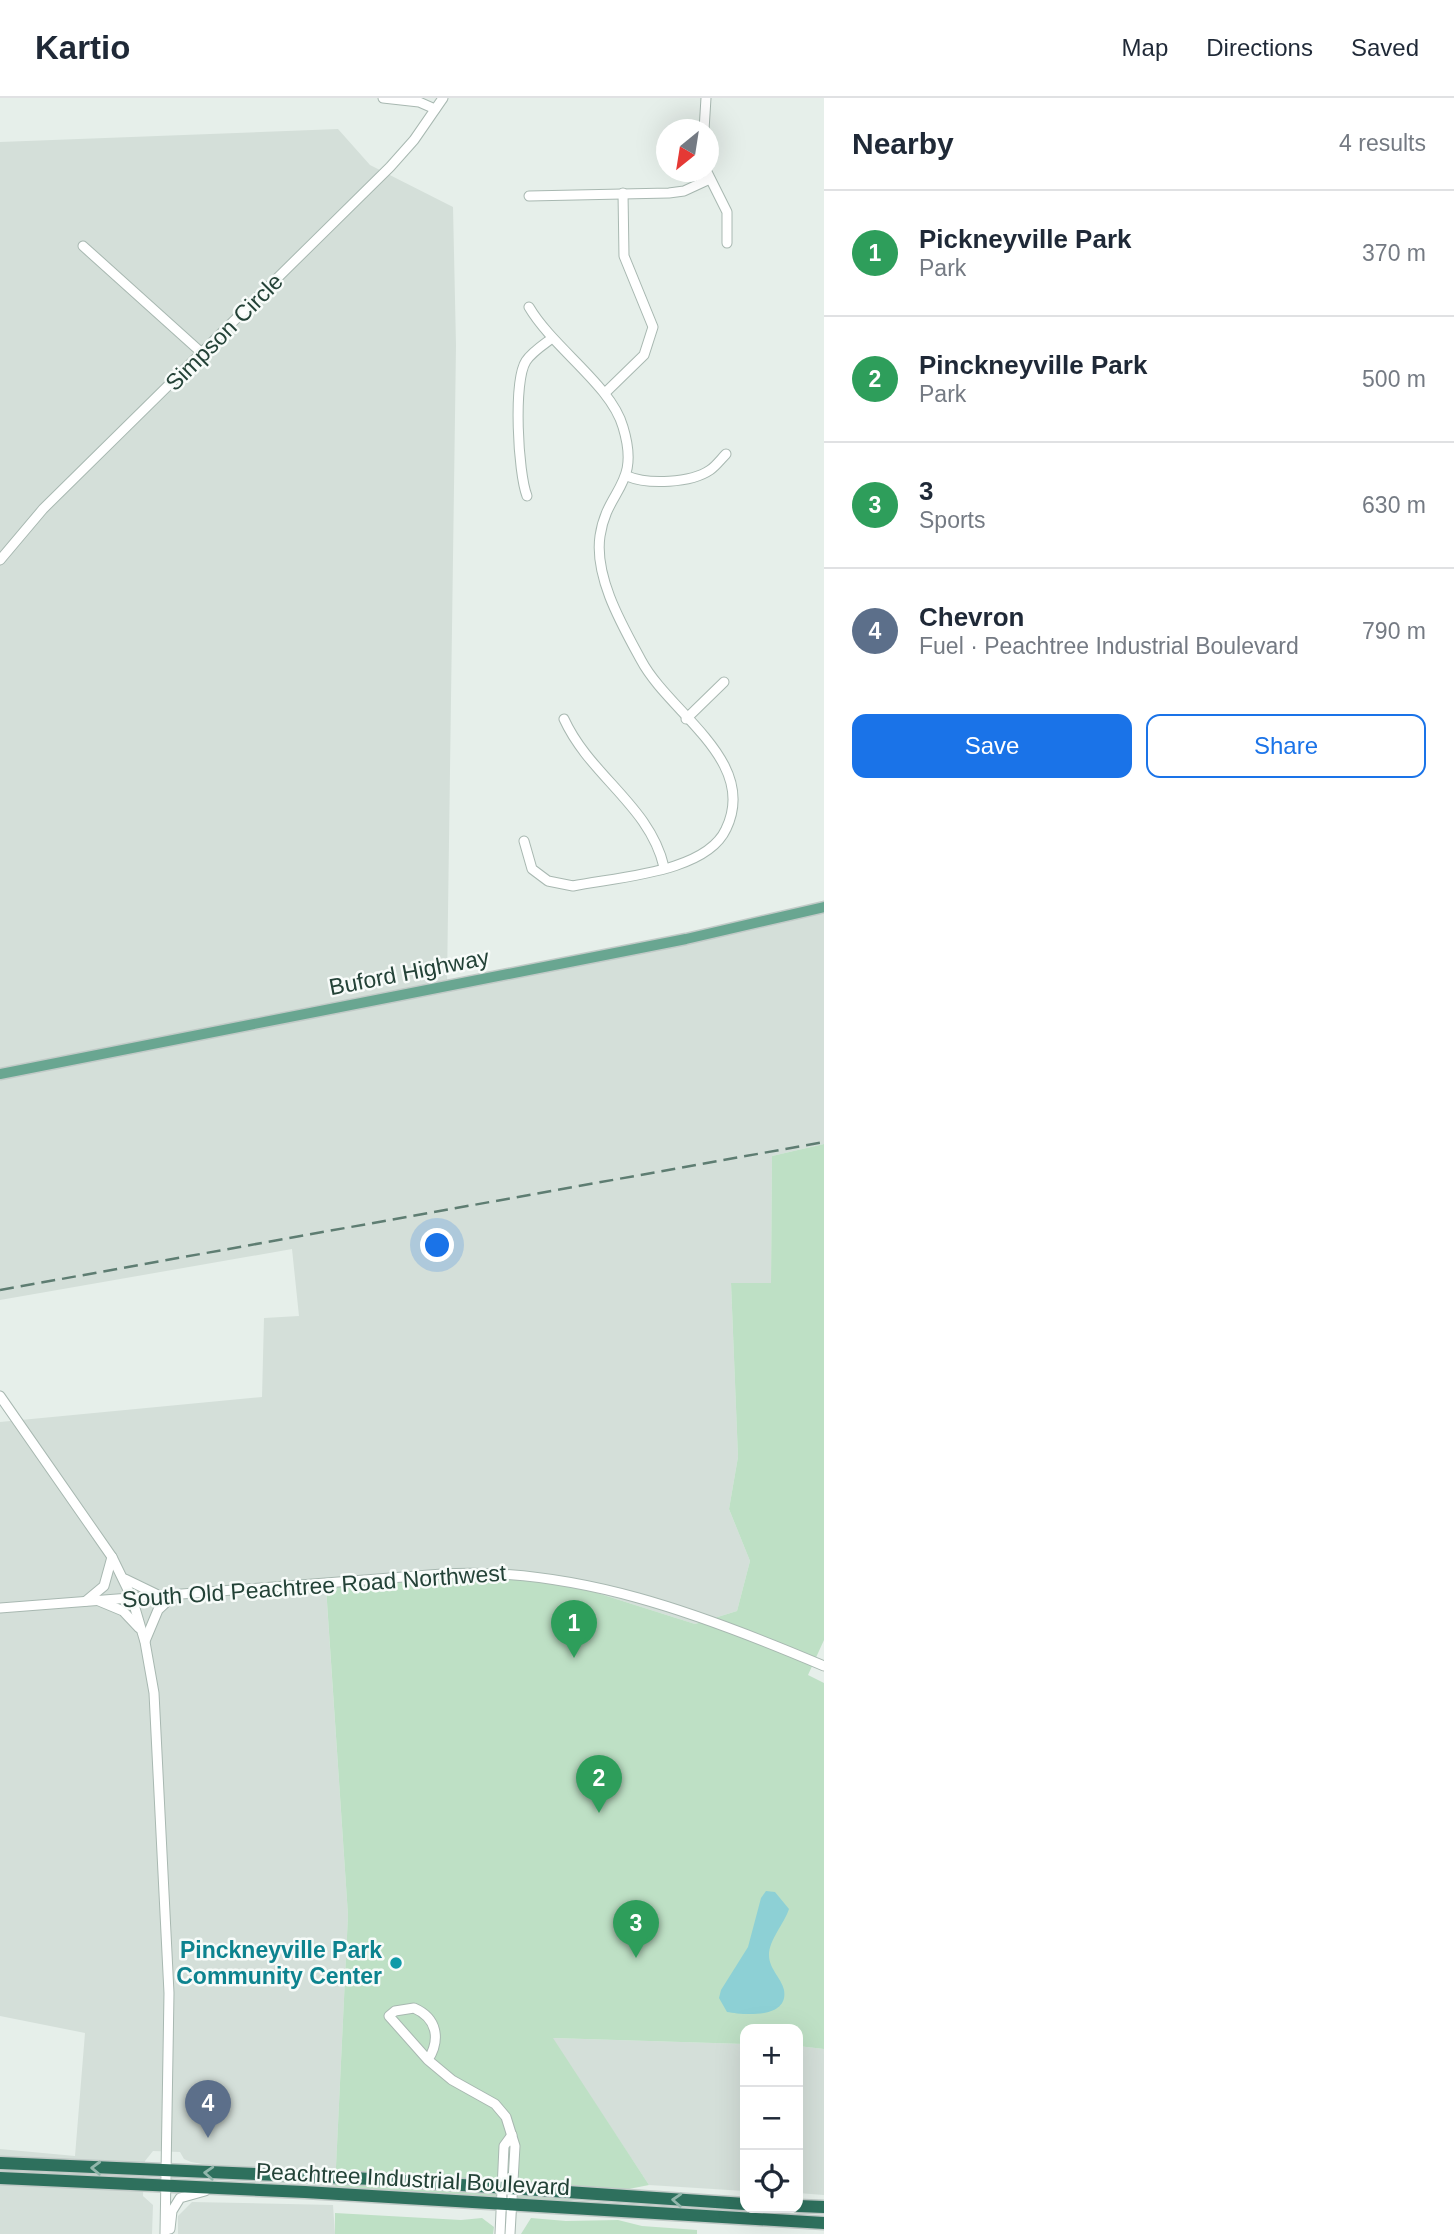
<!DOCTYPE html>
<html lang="en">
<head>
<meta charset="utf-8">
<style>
	body { margin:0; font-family:Arial,sans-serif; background:#f2f2f3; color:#1f2937 }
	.controls { position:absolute; right:21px; bottom:21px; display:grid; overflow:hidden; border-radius:14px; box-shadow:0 7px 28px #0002 }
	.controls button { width:63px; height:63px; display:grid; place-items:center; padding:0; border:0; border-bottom:2px solid #e0e1e3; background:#fff; color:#1f2937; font:35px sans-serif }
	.compass { position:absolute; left:656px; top:21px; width:63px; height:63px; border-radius:50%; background:#fff; box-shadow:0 7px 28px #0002; rotate:210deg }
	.you { position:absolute; left:438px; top:1148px; width:24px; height:24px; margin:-18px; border:5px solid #fff; border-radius:50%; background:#1a73e8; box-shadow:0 0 0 10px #1a73e833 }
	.badge { display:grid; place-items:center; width:46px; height:46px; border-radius:50%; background:#1a73e8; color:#fff; font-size:23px; font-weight:700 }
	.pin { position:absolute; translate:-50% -58px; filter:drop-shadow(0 2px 4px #0008) }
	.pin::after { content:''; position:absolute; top:37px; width:24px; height:21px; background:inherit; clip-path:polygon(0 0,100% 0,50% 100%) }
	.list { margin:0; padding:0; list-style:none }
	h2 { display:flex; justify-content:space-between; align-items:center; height:91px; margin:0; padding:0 28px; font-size:30px }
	h2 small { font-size:23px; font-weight:400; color:#747a83 }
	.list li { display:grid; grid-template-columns:46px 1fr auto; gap:21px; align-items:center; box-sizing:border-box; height:126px; padding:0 28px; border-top:2px solid #e0e1e3 }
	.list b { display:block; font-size:26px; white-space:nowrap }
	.list p { margin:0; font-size:23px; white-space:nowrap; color:#747a83 }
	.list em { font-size:23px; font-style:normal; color:#747a83 }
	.actions { display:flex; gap:14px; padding:21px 28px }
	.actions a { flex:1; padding:16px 0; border:2px solid #1a73e8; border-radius:14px; text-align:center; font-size:24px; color:#1a73e8 }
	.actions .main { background:#1a73e8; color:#fff }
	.icon { flex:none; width:38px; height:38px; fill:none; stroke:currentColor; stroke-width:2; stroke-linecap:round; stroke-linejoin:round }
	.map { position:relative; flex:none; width:824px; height:2136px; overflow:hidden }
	header { display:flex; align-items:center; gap:42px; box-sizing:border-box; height:98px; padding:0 35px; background:#fff; border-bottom:2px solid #e0e1e3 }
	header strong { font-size:33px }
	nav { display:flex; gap:38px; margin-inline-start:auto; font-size:24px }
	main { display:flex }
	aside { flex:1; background:#fff }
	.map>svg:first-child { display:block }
	.built { fill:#d4dfd9 }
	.green { fill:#bee0c5 }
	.water { fill:#8dd0d5 }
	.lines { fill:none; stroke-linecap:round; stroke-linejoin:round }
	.minor-casing { stroke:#a8b8b1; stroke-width:11 }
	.major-casing { stroke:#c1cac7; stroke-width:13 }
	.highway-casing { stroke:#c1cac7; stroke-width:15 }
	.minor { stroke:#fff; stroke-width:9 }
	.major { stroke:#69a691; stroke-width:10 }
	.highway { stroke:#2e705d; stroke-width:12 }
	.rail { stroke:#5e7d72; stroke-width:2.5; stroke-dasharray:14 7; stroke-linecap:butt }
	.oneway { stroke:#92b6ab }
	.culture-dot { fill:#0f9aa8; stroke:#f7fbf9; stroke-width:2.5 }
	.labels { text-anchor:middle; stroke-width:5; stroke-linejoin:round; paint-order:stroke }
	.street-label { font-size:23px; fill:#234237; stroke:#f7fbf9 }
	.culture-label { font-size:23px; font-weight:bold; fill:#0d838f; stroke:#f7fbf9; text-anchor:end }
</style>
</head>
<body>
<header>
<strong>Kartio</strong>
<nav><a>Map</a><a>Directions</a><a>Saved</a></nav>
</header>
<main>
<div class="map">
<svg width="824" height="2136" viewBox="0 0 824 2136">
	<rect width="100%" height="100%" fill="#e6efea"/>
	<!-- built -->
	<g class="built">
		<polygon points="338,31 370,67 453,109 456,247 447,885 760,824 824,807 824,1046 772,1058 771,1186 731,1185 738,1359 729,1411 750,1463 737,1513 695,1526 594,1494 403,1483 326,1490 348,1817 335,2090 191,2064 184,2061 180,2054 153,2053 145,2063 143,2098 153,2107 152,2136 0,2136 0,2051 75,2058 85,1935 0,1918 0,1324 262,1299 264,1220 299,1218 292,1151 0,1202 0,44"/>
		<polygon points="552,1940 745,1946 745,2093 649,2087"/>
		<polygon points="798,1948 824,1951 824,2097 798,2095"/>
		<polygon points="192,2104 333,2107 335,2136 178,2136 178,2118"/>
	</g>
	<!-- green -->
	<g class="green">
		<polygon points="824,1046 824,1542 808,1577 824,1585 824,1951 798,1948 798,1931 745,1931 745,1946 553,1940 649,2087 558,2105 335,2090 348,1817 326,1489 471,1478 531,1482 594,1494 695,1526 737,1513 750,1463 729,1411 738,1359 731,1185 771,1185 772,1058"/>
		<polygon points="335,2115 461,2122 482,2120 494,2129 493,2136 335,2136"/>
		<polygon points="531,2120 566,2123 618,2122 642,2128 697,2132 697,2136 521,2136"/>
	</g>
	<!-- water -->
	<path class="water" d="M766 1793 775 1794 789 1811C784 1826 769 1842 769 1857 769 1871 781 1879 784 1892 789 1921 744 1917 727 1914L719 1900 721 1892 748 1849 761 1800Z"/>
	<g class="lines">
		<!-- minor casing -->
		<g class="minor-casing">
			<g id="minor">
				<polyline points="383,0 419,4 435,11"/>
				<polyline points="704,32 706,0"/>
				<polyline points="707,74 727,114 727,145"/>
				<polyline points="529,98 669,95 684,93 710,81"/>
				<polyline points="83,148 203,256"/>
				<polyline points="605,295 644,257 653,229 624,158 623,95"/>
				<path d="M627 378C648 387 691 385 710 372 716 368 721 361 726 356"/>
				<path d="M527 398C518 375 513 283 526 263 532 254 543 247 551 241"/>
				<polyline points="0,462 43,411 390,69 414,42 443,0"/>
				<path d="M564 621C590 678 650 708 664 769"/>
				<polyline points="686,621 724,584"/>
				<path d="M524 743 532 771 548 783 573 788C616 779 706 775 726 731 759 663 669 615 641 562 622 527 594 479 600 438 607 390 641 388 623 329 611 287 553 250 529 209"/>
				<polyline points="0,1298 112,1459 132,1500 145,1544 154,1595 169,1895 165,2136"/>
				<polyline points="125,1481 156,1496"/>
				<polyline points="86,1503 104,1488 112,1459"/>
				<polyline points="99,1503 123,1513 139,1530"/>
				<path d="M0 1510 442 1476C575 1468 704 1517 824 1568"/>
				<polyline points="145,1543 158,1512 174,1497"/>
				<path d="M428 1962C441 1941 437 1920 414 1910L395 1913 389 1918 428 1962 452 1982 495 2006 506 2019 515 2048 510 2136"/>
				<polyline points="170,2131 172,2113 180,2100 205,2093"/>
				<polyline points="500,2136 504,2048 512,2037"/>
			</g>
		</g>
		<!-- major casing -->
		<g class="major-casing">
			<polyline id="major" points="0,976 686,841 824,809"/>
		</g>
		<!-- highway casing -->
		<g class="highway-casing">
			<g id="highway">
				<polyline points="0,2065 373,2081 745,2106"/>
				<polyline points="0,2080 305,2094 824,2125"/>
				<polyline points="798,2108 824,2109"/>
			</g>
		</g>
		<!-- minor -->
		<use href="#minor" class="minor"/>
		<!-- major -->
		<use href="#major" class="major"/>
		<!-- highway -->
		<use href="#highway" class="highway"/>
		<!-- rail -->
		<polyline class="rail" points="0,1192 824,1044"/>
	</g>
	<!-- one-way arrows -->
	<defs><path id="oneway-chevron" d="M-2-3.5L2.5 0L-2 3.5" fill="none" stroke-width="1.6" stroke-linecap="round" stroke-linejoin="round" transform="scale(1.75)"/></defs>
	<g class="oneway">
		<use href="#oneway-chevron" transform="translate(96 2070) rotate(-178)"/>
		<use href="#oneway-chevron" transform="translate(209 2075) rotate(-177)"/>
		<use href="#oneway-chevron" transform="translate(677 2102) rotate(-177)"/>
	</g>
	<!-- markers -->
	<circle class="culture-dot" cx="396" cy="1865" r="7"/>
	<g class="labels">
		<!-- street labels -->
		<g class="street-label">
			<text transform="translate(224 234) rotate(-45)" y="8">Simpson Circle</text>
			<text transform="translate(409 874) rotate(-11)" y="8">Buford Highway</text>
			<text transform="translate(314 1488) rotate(-4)" y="8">South Old Peachtree Road Northwest</text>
			<text transform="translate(413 2081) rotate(3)" y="8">Peachtree Industrial Boulevard</text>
		</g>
		<!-- culture labels -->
		<g class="culture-label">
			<text x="382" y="1860">Pinckneyville Park<tspan x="382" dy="26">Community Center</tspan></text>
		</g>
	</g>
</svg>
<div class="controls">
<button>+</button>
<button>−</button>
<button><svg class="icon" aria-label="locate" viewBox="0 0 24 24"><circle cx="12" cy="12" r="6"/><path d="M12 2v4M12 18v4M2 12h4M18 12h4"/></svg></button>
</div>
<svg class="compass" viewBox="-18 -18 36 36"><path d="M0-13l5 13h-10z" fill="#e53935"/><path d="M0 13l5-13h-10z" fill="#747a83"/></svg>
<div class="you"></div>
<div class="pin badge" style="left:574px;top:1560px;background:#2e9e5b">1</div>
<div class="pin badge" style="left:599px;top:1715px;background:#2e9e5b">2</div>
<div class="pin badge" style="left:636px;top:1860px;background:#2e9e5b">3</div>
<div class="pin badge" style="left:208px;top:2040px;background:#5c6f8a">4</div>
</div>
<aside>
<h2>Nearby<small>4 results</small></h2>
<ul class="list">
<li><span class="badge" style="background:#2e9e5b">1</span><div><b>Pickneyville Park</b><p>Park</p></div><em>370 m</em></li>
<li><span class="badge" style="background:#2e9e5b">2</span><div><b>Pinckneyville Park</b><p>Park</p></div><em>500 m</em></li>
<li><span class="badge" style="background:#2e9e5b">3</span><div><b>3</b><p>Sports</p></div><em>630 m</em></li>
<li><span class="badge" style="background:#5c6f8a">4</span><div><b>Chevron</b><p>Fuel · Peachtree Industrial Boulevard</p></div><em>790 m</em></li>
</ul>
<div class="actions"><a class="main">Save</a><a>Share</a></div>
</aside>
</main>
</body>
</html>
